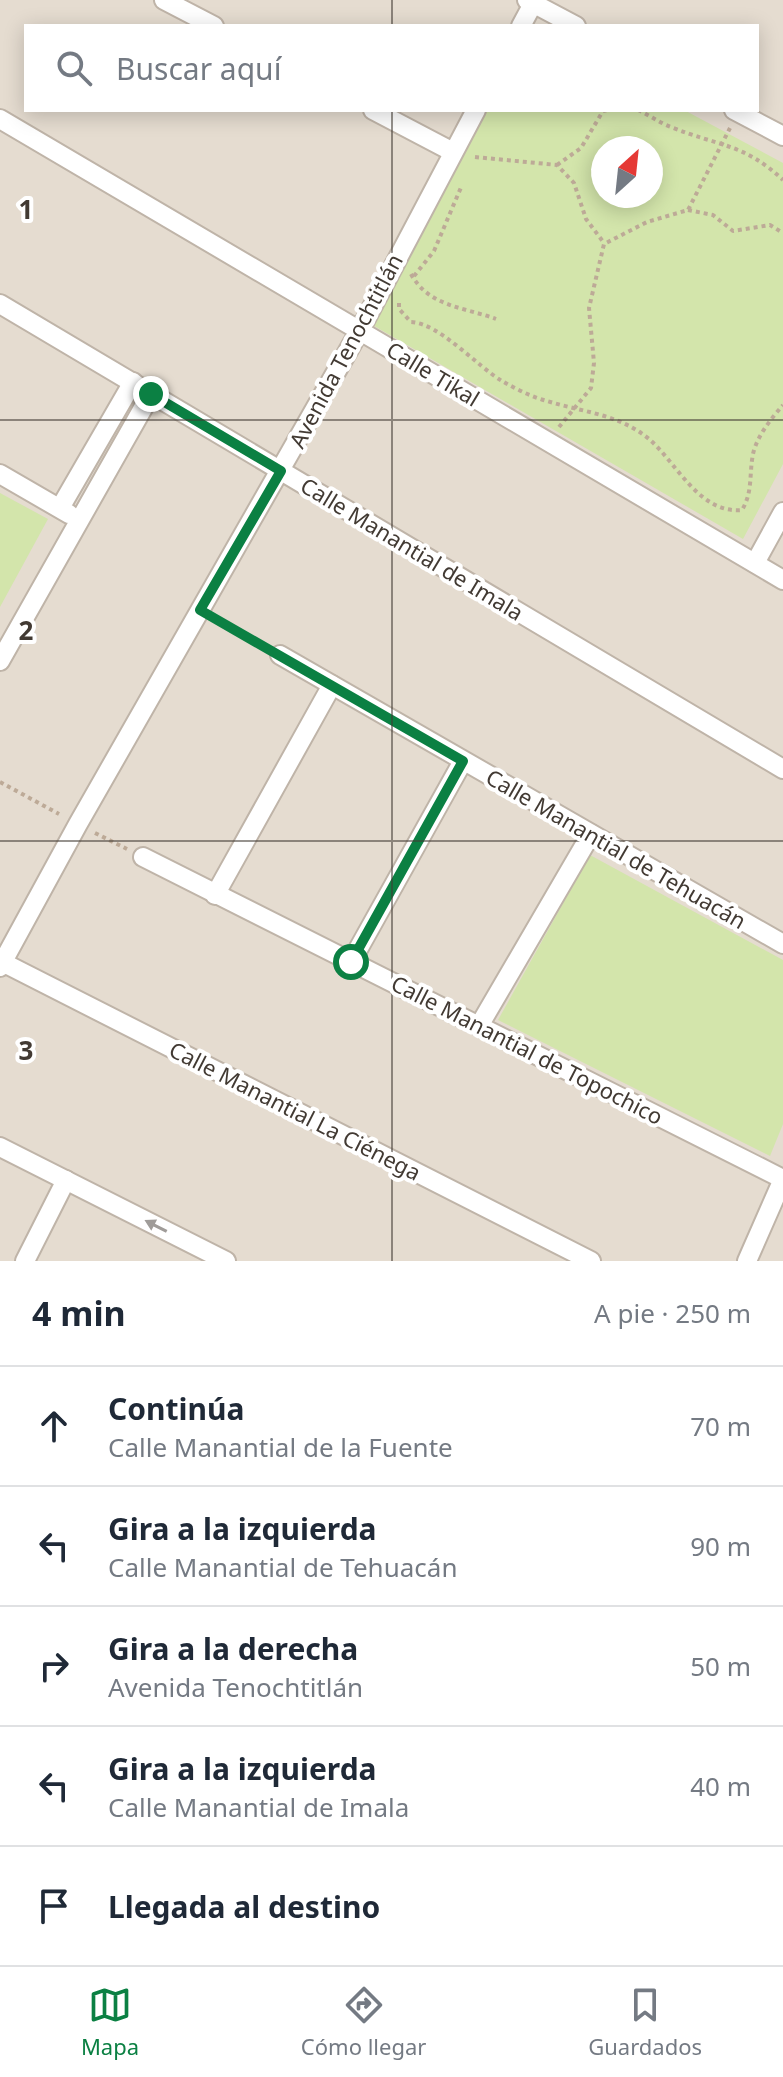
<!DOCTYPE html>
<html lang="es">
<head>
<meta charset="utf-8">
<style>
	body { margin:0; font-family:"Noto Sans",sans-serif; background:#f2f2f3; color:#1f2937 }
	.compass { position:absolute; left:591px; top:136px; width:72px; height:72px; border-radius:50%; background:#fff; box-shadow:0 4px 20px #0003; rotate:27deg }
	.stop { position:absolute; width:24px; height:24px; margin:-18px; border:6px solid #0b8043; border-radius:50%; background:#fff }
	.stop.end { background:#0b8043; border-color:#fff; box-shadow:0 2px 8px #0008 }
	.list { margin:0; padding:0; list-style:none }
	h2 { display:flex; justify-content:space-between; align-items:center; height:104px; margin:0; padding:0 32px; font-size:34px }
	h2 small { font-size:26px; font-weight:400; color:#747a83 }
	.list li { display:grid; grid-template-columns:52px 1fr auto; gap:24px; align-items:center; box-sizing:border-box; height:120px; padding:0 32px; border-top:2px solid #e0e1e3 }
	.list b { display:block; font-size:30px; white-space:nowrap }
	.list p { margin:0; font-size:26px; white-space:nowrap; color:#747a83 }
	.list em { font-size:26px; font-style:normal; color:#747a83 }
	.icon { flex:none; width:44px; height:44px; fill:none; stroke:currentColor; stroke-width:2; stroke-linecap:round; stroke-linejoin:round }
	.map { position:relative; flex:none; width:783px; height:1261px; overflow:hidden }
	.search { position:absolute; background:#fff; box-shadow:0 4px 20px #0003; left:24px; right:24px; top:24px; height:88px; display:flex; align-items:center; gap:20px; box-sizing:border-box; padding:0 28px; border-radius:0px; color:#747a83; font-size:30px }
	.sheet { height:704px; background:#fff }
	nav { display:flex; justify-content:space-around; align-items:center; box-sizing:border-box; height:112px; border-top:2px solid #e0e1e3; background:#fff; font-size:22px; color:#747a83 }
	nav a { display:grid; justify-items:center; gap:4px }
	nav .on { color:#0b8043 }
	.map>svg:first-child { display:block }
	.residential { fill:#e5dcd0; fill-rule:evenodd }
	.green { fill:#d3e5ab; fill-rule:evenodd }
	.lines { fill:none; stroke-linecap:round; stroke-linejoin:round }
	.street-casing { stroke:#bfb4a8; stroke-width:22 }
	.path { stroke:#bdaa97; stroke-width:4; stroke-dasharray:4 4; stroke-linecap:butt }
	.street { stroke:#fff; stroke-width:18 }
	.oneway { fill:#a09c99 }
	.route { stroke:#0b8043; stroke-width:10 }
	.grid { fill:none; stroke:#423a33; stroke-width:2; stroke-opacity:0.55 }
	.labels { text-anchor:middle; stroke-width:8; stroke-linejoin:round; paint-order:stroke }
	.street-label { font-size:22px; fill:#423a33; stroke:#fff }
	.grid-label { font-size:26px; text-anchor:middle; font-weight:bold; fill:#423a33; stroke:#fff; stroke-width:8; stroke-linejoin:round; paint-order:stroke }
</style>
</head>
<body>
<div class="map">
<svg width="783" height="1261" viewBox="0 0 783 1261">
	<rect width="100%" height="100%" fill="#f1eae2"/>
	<!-- residential -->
	<path class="residential" d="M0 0H783V1261H0ZM26 26H757V110H26ZM603 148H651V196H603Z"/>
	<!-- green -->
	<g class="green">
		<path d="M483 110H684L783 163V464L743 539 369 323ZM603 148H651V196H603Z"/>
		<polygon points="0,493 48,519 0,607"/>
		<polygon points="590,855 783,960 783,1124 770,1156 498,1020"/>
	</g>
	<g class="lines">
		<!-- street casing -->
		<g class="street-casing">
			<g id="street">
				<polyline points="164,0 214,26"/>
				<polyline points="527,0 576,26"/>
				<polyline points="521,26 535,0"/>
				<polyline points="373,110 453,152"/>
				<polyline points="734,110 783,136"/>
				<polyline points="0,119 783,580"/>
				<polyline points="0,304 783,769"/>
				<polyline points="0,474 69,514"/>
				<polyline points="60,508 133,382"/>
				<polyline points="755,563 783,512"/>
				<polyline points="280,655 783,944"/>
				<polyline points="0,661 151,394"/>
				<polyline points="143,857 783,1179"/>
				<polyline points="215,895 332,685"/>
				<polyline points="0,961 591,1261"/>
				<polyline points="351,962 463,761"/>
				<polyline points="0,967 78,824 360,330 476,110"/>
				<polyline points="479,1026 591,834"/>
				<polyline points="0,1147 226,1261"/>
				<polyline points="25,1261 66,1180"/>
				<polyline points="747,1261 783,1179"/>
			</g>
		</g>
		<!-- path -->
		<g class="path">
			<path d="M638 110C649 115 660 123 671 127 717 146 744 143 783 180"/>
			<polyline points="475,157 557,165 574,183 586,219 604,243"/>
			<polyline points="557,165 581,148 603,111 608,110"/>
			<polyline points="688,210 713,215 733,231 770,225 783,233"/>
			<path d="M411 274C429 307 464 307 496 319"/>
			<polyline points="414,276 434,251 462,185"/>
			<path d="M399 303V309L411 322C439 323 478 367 502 381 516 389 532 397 547 401 582 412 619 414 649 439 677 463 699 514 742 510 753 492 749 474 753 454 757 436 771 419 783 405"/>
			<polyline points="559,427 591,388 594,363 589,308 604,244 647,222 688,210 730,128"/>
			<polyline points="216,619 264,646"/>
			<polyline points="0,782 59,814"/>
			<polyline points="95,833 127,849"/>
		</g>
		<!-- street -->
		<use href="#street" class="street"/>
	</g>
	<!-- one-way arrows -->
	<defs><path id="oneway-solid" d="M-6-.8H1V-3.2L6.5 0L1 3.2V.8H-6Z" transform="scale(2)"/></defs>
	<use class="oneway" href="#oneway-solid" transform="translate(156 1226) rotate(-153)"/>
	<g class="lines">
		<!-- route -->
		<polyline class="route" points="151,394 281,471 200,610 463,761 351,962"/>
	</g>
	<!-- grid -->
	<path class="grid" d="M392 0V26M392 110V1261M0 420H783M0 841H783"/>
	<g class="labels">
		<!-- street labels -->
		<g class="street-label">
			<text transform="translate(346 351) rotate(-62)" y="8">Avenida Tenochtitlán</text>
			<text transform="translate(433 374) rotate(31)" y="8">Calle Tikal</text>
			<text transform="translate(412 549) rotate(31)" y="8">Calle Manantial de Imala</text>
			<text transform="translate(616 849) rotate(30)" y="8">Calle Manantial de Tehuacán</text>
			<text transform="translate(527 1050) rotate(27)" y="8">Calle Manantial de Topochico</text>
			<text transform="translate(295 1111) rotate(27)" y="8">Calle Manantial La Ciénega</text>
		</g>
	</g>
	<g class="grid-label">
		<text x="26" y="219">1</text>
		<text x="26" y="640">2</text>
		<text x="26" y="1060">3</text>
	</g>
</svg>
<svg class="compass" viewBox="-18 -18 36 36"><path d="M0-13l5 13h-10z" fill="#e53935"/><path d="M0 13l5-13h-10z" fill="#747a83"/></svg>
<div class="stop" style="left:351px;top:962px"></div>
<div class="stop end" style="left:151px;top:394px"></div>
<div class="search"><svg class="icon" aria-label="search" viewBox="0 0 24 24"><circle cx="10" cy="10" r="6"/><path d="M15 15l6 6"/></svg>Buscar aquí</div>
</div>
<section class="sheet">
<h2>4 min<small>A pie · 250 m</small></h2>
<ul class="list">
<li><svg class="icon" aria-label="ahead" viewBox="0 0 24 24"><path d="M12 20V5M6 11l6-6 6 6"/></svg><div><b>Continúa</b><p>Calle Manantial de la Fuente</p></div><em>70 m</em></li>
<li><svg class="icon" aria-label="left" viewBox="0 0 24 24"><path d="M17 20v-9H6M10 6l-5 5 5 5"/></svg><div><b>Gira a la izquierda</b><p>Calle Manantial de Tehuacán</p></div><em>90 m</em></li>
<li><svg class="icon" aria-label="right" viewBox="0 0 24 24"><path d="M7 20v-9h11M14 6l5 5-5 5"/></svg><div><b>Gira a la derecha</b><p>Avenida Tenochtitlán</p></div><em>50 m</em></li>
<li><svg class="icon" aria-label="left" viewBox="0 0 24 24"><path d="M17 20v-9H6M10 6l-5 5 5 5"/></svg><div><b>Gira a la izquierda</b><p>Calle Manantial de Imala</p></div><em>40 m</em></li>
<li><svg class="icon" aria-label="arrive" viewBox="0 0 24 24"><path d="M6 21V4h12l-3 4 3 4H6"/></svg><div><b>Llegada al destino</b></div></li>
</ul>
</section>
<nav>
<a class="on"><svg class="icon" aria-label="map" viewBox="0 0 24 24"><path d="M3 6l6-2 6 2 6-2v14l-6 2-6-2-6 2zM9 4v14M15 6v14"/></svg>Mapa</a>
<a><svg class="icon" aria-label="directions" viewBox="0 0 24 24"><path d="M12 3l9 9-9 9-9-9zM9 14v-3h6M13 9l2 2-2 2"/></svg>Cómo llegar</a>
<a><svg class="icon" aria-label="saved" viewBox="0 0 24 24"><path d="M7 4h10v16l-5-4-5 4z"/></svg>Guardados</a>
</nav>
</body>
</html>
